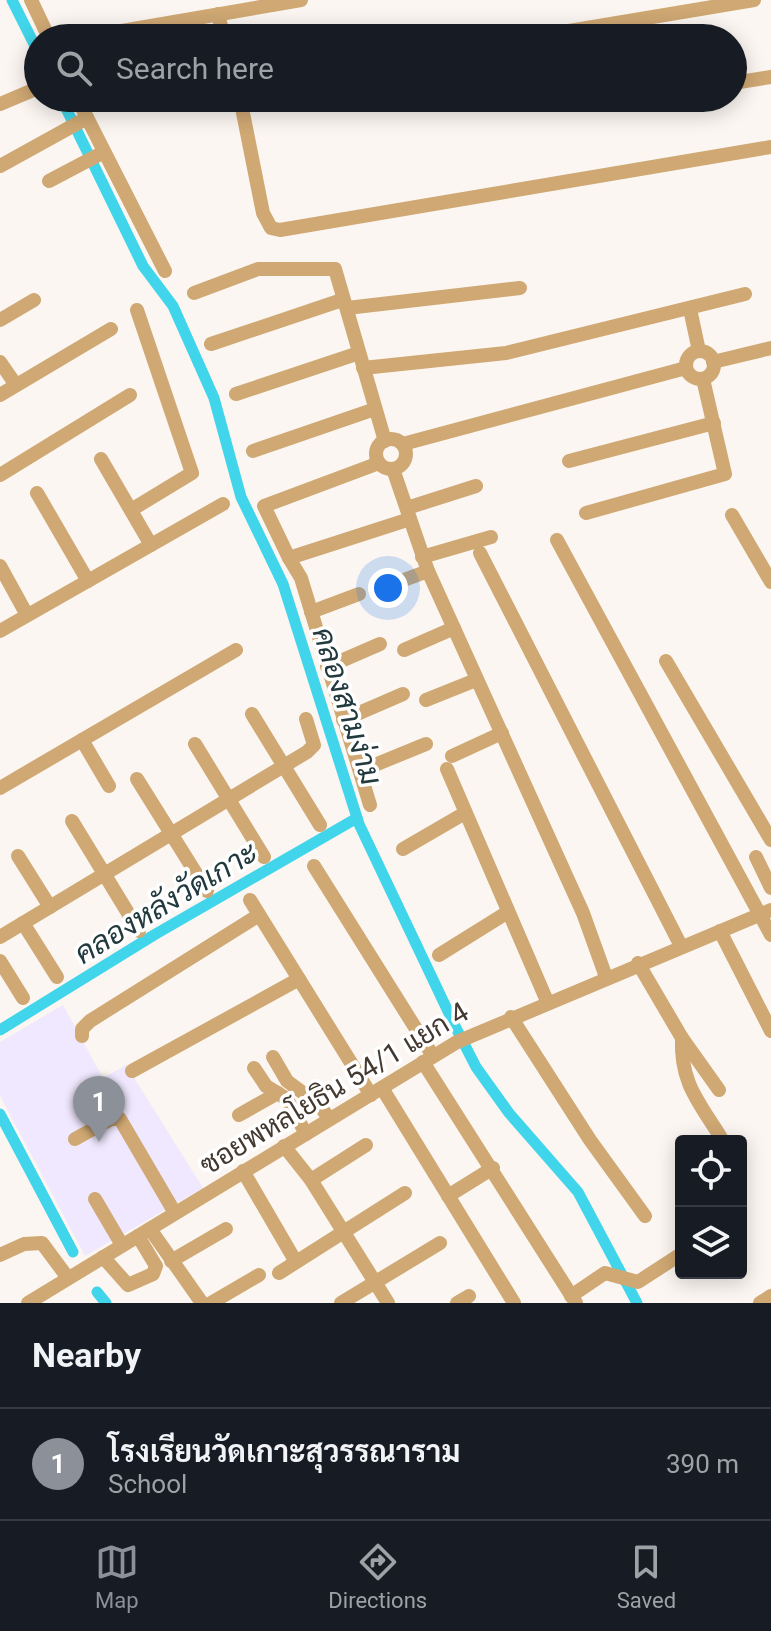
<!DOCTYPE html>
<html lang="en">
<head>
<meta charset="utf-8">
<style>
	body { margin:0; font-family:Roboto,Sarabun,sans-serif; background:#20242c; color:#f1f3f6 }
	.controls { position:absolute; right:24px; bottom:24px; display:grid; overflow:hidden; border-radius:8px; box-shadow:0 4px 20px #0003 }
	.controls button { width:72px; height:72px; display:grid; place-items:center; padding:0; border:0; border-bottom:2px solid #363941; background:#171b24; color:#f1f3f6; font:40px sans-serif }
	.you { position:absolute; left:388px; top:588px; width:28px; height:28px; margin:-20px; border:6px solid #fff; border-radius:50%; background:#1a73e8; box-shadow:0 0 0 12px #1a73e833 }
	.badge { display:grid; place-items:center; width:52px; height:52px; border-radius:50%; background:#8c9099; color:#fff; font-size:26px; font-weight:700 }
	.pin { position:absolute; translate:-50% -66px; filter:drop-shadow(0 2px 4px #0008) }
	.pin::after { content:''; position:absolute; top:42px; width:28px; height:24px; background:inherit; clip-path:polygon(0 0,100% 0,50% 100%) }
	.list { margin:0; padding:0; list-style:none }
	h2 { display:flex; justify-content:space-between; align-items:center; height:104px; margin:0; padding:0 32px; font-size:34px }
	h2 small { font-size:26px; font-weight:400; color:#9ea1a6 }
	.list li { display:grid; grid-template-columns:52px 1fr auto; gap:24px; align-items:center; box-sizing:border-box; height:112px; padding:0 32px; border-top:2px solid #363941 }
	.list b { display:block; font-size:30px; white-space:nowrap }
	.list p { margin:0; font-size:26px; white-space:nowrap; color:#9ea1a6 }
	.list em { font-size:26px; font-style:normal; color:#9ea1a6 }
	.icon { flex:none; width:44px; height:44px; fill:none; stroke:currentColor; stroke-width:2; stroke-linecap:round; stroke-linejoin:round }
	.map { position:relative; flex:none; width:771px; height:1303px; overflow:hidden }
	.search { position:absolute; background:#171b24; box-shadow:0 4px 20px #0003; left:24px; right:24px; top:24px; height:88px; display:flex; align-items:center; gap:20px; box-sizing:border-box; padding:0 28px; border-radius:44px; color:#9ea1a6; font-size:30px }
	.sheet { height:216px; background:#171b24 }
	nav { display:flex; justify-content:space-around; align-items:center; box-sizing:border-box; height:112px; border-top:2px solid #363941; background:#171b24; font-size:22px; color:#9ea1a6 }
	nav a { display:grid; justify-items:center; gap:4px }
	nav .on { color:#8c9099 }
	.map>svg:first-child { display:block }
	.education { fill:#f0e8fe }
	.lines { fill:none; stroke-linecap:round; stroke-linejoin:round }
	.canal { stroke:#40d5ea; stroke-width:11 }
	.minor { stroke:#cfa873; stroke-width:14 }
	.labels { text-anchor:middle; stroke-width:7; stroke-linejoin:round; paint-order:stroke }
	.street-label { font-size:28px; fill:#443930; stroke:#fff }
	.water-label { font-size:30px; font-style:italic; fill:#223a3e; stroke:#fff }
</style>
</head>
<body>
<div class="map">
<svg width="771" height="1303" viewBox="0 0 771 1303">
	<rect width="100%" height="100%" fill="#fbf6f1"/>
	<!-- education -->
	<polygon class="education" points="63,1005 103,1078 126,1065 203,1188 85,1256 0,1096 0,1042"/>
	<g class="lines">
		<!-- canal -->
		<g class="canal">
			<polyline points="12,0 38,52"/>
			<polyline points="61,98 143,266 173,306 214,398 241,497 283,584 359,824 455,1026 476,1067 509,1113 578,1192 637,1303"/>
			<polyline points="0,1030 154,935 357,818"/>
			<polyline points="0,1114 73,1252"/>
			<polyline points="97,1292 106,1303"/>
		</g>
		<!-- minor -->
		<g class="minor">
			<polyline points="31,0 49,38"/>
			<polyline points="218,14 224,38"/>
			<polyline points="81,38 301,0"/>
			<polyline points="527,38 754,0"/>
			<polyline points="733,83 771,77"/>
			<polyline points="77,98 165,271"/>
			<polyline points="240,98 263,213 271,228 280,230 771,147"/>
			<polyline points="634,99 641,98"/>
			<polyline points="0,104 38,88"/>
			<polyline points="0,166 87,118"/>
			<polyline points="49,181 104,152"/>
			<polyline points="194,293 258,269 335,269 385,441"/>
			<polyline points="347,308 520,288"/>
			<polyline points="690,309 699,351"/>
			<polyline points="0,320 34,300"/>
			<polyline points="211,344 342,300"/>
			<circle cx="700" cy="365" r="14"/>
			<polyline points="0,362 16,385"/>
			<polyline points="713,362 771,348"/>
			<polyline points="363,368 506,353 745,294"/>
			<polyline points="236,394 359,353"/>
			<polyline points="0,395 111,329"/>
			<circle cx="391" cy="454" r="15"/>
			<polyline points="403,444 686,368"/>
			<polyline points="253,451 375,409"/>
			<polyline points="101,459 151,545"/>
			<polyline points="569,461 714,423"/>
			<polyline points="393,469 428,571 583,913 606,977"/>
			<polyline points="0,475 130,395"/>
			<polyline points="37,493 88,581"/>
			<polyline points="407,508 476,486"/>
			<polyline points="131,510 192,473 137,310"/>
			<polyline points="586,513 725,474 703,379"/>
			<polyline points="732,515 771,582"/>
			<polyline points="557,540 771,935"/>
			<polyline points="480,553 681,946"/>
			<polyline points="422,557 491,537"/>
			<polyline points="289,558 264,506 379,463"/>
			<polyline points="0,566 27,615"/>
			<polyline points="377,590 428,571"/>
			<polyline points="311,612 359,594"/>
			<polyline points="0,631 223,504"/>
			<polyline points="404,650 454,628"/>
			<polyline points="666,661 771,840"/>
			<polyline points="327,667 380,644"/>
			<polyline points="426,700 476,680"/>
			<polyline points="252,714 320,825"/>
			<polyline points="343,720 403,694"/>
			<polyline points="82,740 109,786"/>
			<polyline points="195,744 264,857"/>
			<polyline points="452,756 502,733"/>
			<polyline points="447,769 547,1001"/>
			<polyline points="360,771 426,744"/>
			<polyline points="137,779 207,891"/>
			<polyline points="0,788 236,650"/>
			<polyline points="370,805 301,578 289,558 410,519"/>
			<polyline points="72,821 139,931"/>
			<polyline points="403,849 465,813"/>
			<polyline points="18,856 50,907"/>
			<polyline points="756,857 771,888"/>
			<polyline points="314,866 433,1056"/>
			<polyline points="250,900 371,1095"/>
			<polyline points="23,923 57,977"/>
			<polyline points="720,931 771,1031"/>
			<polyline points="0,937 307,752 314,745 306,719"/>
			<polyline points="439,955 508,912"/>
			<polyline points="0,961 23,998"/>
			<polyline points="638,963 682,1038 719,1090"/>
			<polyline points="511,1017 590,1140 645,1216"/>
			<polyline points="82,1036 82,1029 90,1021 259,915"/>
			<path d="M682 1038C680 1084 700 1103 723 1141"/>
			<polyline points="273,1057 287,1081 318,1104 330,1119"/>
			<polyline points="423,1062 576,1303"/>
			<polyline points="254,1068 266,1086 287,1099 306,1134"/>
			<polyline points="132,1071 299,979"/>
			<polyline points="382,1088 514,1303"/>
			<polyline points="239,1115 278,1093"/>
			<polyline points="75,1139 111,1119 120,1119 175,1213"/>
			<polyline points="284,1146 311,1180 388,1303"/>
			<polyline points="243,1171 296,1262"/>
			<polyline points="311,1180 366,1145"/>
			<polyline points="448,1196 493,1168"/>
			<polyline points="95,1199 122,1245"/>
			<polyline points="150,1229 202,1303"/>
			<polyline points="0,1255 24,1244 42,1243 68,1278"/>
			<polyline points="103,1257 128,1285 153,1274 156,1266 138,1236"/>
			<polyline points="171,1261 226,1229"/>
			<polyline points="279,1273 405,1193"/>
			<polyline points="571,1296 605,1273 638,1282 681,1254"/>
			<polyline points="28,1303 457,1042 771,910"/>
			<polyline points="211,1303 259,1275"/>
			<polyline points="341,1303 440,1243"/>
			<polyline points="457,1303 469,1296"/>
			<polyline points="760,1303 771,1296"/>
		</g>
	</g>
	<g class="labels">
		<!-- street labels -->
		<g class="street-label">
			<text transform="translate(334 1088) rotate(-31)" y="10">ซอยพหลโยธิน 54/1 แยก 4</text>
		</g>
		<!-- water labels -->
		<g class="water-label">
			<text transform="translate(347 706) rotate(72)" y="10">คลองสามง่าม</text>
			<text transform="translate(166 903) rotate(-31)" y="10">คลองหลังวัดเกาะ</text>
		</g>
	</g>
</svg>
<div class="controls">
<button><svg class="icon" aria-label="locate" viewBox="0 0 24 24"><circle cx="12" cy="12" r="6"/><path d="M12 2v4M12 18v4M2 12h4M18 12h4"/></svg></button>
<button><svg class="icon" aria-label="layers" viewBox="0 0 24 24"><path d="M12 4l9 5-9 5-9-5zM3 14l9 5 9-5"/></svg></button>
</div>
<div class="you"></div>
<div class="pin badge" style="left:99px;top:1142px">1</div>
<div class="search"><svg class="icon" aria-label="search" viewBox="0 0 24 24"><circle cx="10" cy="10" r="6"/><path d="M15 15l6 6"/></svg>Search here</div>
</div>
<section class="sheet">
<h2>Nearby<small></small></h2>
<ul class="list">
<li><span class="badge">1</span><div><b>โรงเรียนวัดเกาะสุวรรณาราม</b><p>School</p></div><em>390 m</em></li>
</ul>
</section>
<nav>
<a class="on"><svg class="icon" aria-label="map" viewBox="0 0 24 24"><path d="M3 6l6-2 6 2 6-2v14l-6 2-6-2-6 2zM9 4v14M15 6v14"/></svg>Map</a>
<a><svg class="icon" aria-label="directions" viewBox="0 0 24 24"><path d="M12 3l9 9-9 9-9-9zM9 14v-3h6M13 9l2 2-2 2"/></svg>Directions</a>
<a><svg class="icon" aria-label="saved" viewBox="0 0 24 24"><path d="M7 4h10v16l-5-4-5 4z"/></svg>Saved</a>
</nav>
</body>
</html>
